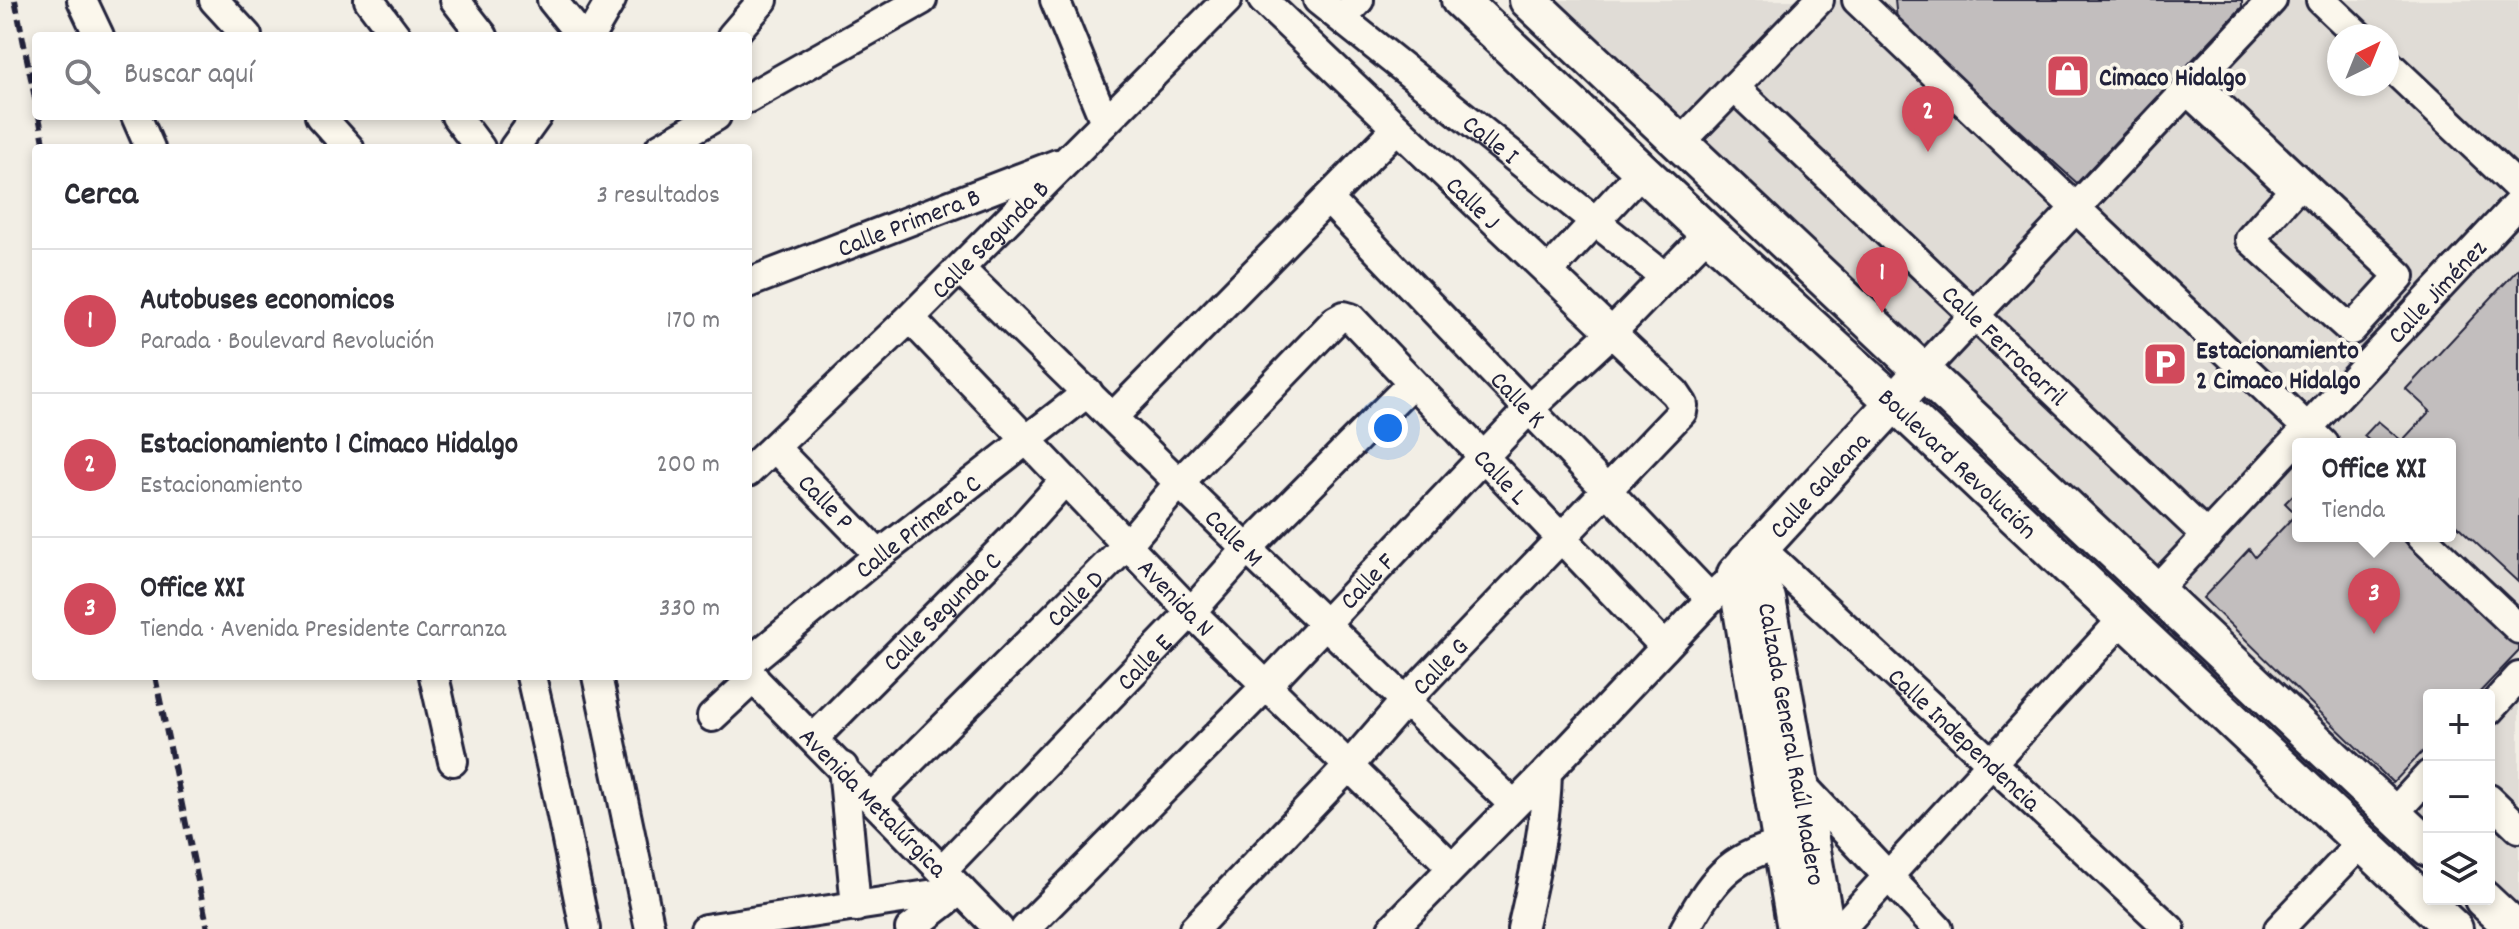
<!DOCTYPE html>
<html lang="es">
<head>
<meta charset="utf-8">
<style>
	body { margin:0; font-family:Dekko,sans-serif; background:#f7f7f7; color:#2b2b33 }
	.controls { position:absolute; right:24px; bottom:24px; display:grid; overflow:hidden; border-radius:8px; box-shadow:0 4px 12px #0003 }
	.controls button { width:72px; height:72px; display:grid; place-items:center; padding:0; border:0; border-bottom:2px solid #e1e1e2; background:#fff; color:#2b2b33; font:40px sans-serif }
	.compass { position:absolute; left:2327px; top:24px; width:72px; height:72px; border-radius:50%; background:#fff; box-shadow:0 4px 12px #0003; rotate:43deg }
	.you { position:absolute; left:1388px; top:428px; width:28px; height:28px; margin:-20px; border:6px solid #fff; border-radius:50%; background:#1a73e8; box-shadow:0 0 0 12px #1a73e833 }
	.badge { display:grid; place-items:center; width:52px; height:52px; border-radius:50%; background:#d1495b; color:#fff; font-size:26px; font-weight:700 }
	.pin { position:absolute; translate:-50% -66px; filter:drop-shadow(0 2px 4px #0008) }
	.pin::after { content:''; position:absolute; top:42px; width:28px; height:24px; background:inherit; clip-path:polygon(0 0,100% 0,50% 100%) }
	.popup { position:absolute; left:2292px; top:438px; width:164px; height:104px; box-sizing:border-box; display:grid; place-content:center; border-radius:8px; background:#fff; filter:drop-shadow(0 2px 6px #0005); font-size:26px; white-space:nowrap; color:#7c7c81 }
	.popup b { font-size:30px; color:#2b2b33 }
	.popup::after { content:''; position:absolute; left:50%; top:100%; margin-left:-16px; border:16px solid transparent; border-top-color:#fff }
	.list { margin:0; padding:0; list-style:none }
	h2 { display:flex; justify-content:space-between; align-items:center; height:104px; margin:0; padding:0 32px; font-size:34px }
	h2 small { font-size:26px; font-weight:400; color:#7c7c81 }
	.list li { display:grid; grid-template-columns:52px 1fr auto; gap:24px; align-items:center; box-sizing:border-box; height:144px; padding:0 32px; border-top:2px solid #e1e1e2 }
	.list b { display:block; font-size:30px; white-space:nowrap }
	.list p { margin:0; font-size:26px; white-space:nowrap; color:#7c7c81 }
	.list em { font-size:26px; font-style:normal; color:#7c7c81 }
	.icon { flex:none; width:44px; height:44px; fill:none; stroke:currentColor; stroke-width:2; stroke-linecap:round; stroke-linejoin:round }
	.map { position:relative; flex:none; width:2519px; height:929px; overflow:hidden }
	.search { position:absolute; background:#fff; box-shadow:0 4px 12px #0003; left:32px; top:32px; width:720px; height:88px; display:flex; align-items:center; gap:20px; box-sizing:border-box; padding:0 28px; border-radius:8px; color:#7c7c81; font-size:30px }
	.panel { position:absolute; background:#fff; box-shadow:0 4px 12px #0003; left:32px; top:144px; width:720px; height:536px; border-radius:8px }
	.map>svg:first-child { display:block }
	.built { fill:#e0dcd6; fill-rule:evenodd }
	.building { fill:#c2bebe; stroke:#22223b; stroke-width:2 }
	.lines { fill:none; stroke-linecap:round; stroke-linejoin:round }
	.minor-casing { stroke:#22223b; stroke-width:34 }
	.major-casing { stroke:#22223b; stroke-width:42 }
	.minor { stroke:#fbf7ec; stroke-width:28 }
	.major { stroke:#fbf7ec; stroke-width:36 }
	.rail { stroke:#22223b; stroke-width:6; stroke-dasharray:12 6; stroke-linecap:butt }
	.labels { text-anchor:middle; stroke-width:8; stroke-linejoin:round; paint-order:stroke }
	.poi-label { font-size:26px; font-weight:bold; fill:#22223b; stroke:#fbf7ec; text-anchor:start }
	.street-label { font-size:26px; fill:#22223b; stroke:#fbf7ec }
</style>
</head>
<body>
<div class="map">
<svg width="2519" height="929" viewBox="0 0 2519 929">
	<rect width="100%" height="100%" fill="#f2eee5"/>
	<filter id="ink" filterUnits="userSpaceOnUse"><feTurbulence type="fractalNoise" baseFrequency=".0125" numOctaves="2"/><feDisplacementMap in="SourceGraphic" scale="16" xChannelSelector="R" yChannelSelector="G"/><feConvolveMatrix kernelMatrix="1 2 1 2 8 2 1 2 1" color-interpolation-filters="sRGB"/></filter>
	<g filter="url(#ink)">
		<!-- built -->
		<path class="built" d="M1511 0H2519V929H2490L2458 899H2489V695H2429V872ZM2339 36H2387V84H2339ZM2298 444H2450V536H2298Z"/>
		<!-- building -->
		<g class="building">
			<polygon points="1895,0 2242,0 2242,7 2077,183 1897,20"/>
			<polygon points="2519,268 2519,583 2450,519 2450,444 2373,444 2364,436 2378,421 2402,441 2430,411 2406,389"/>
			<polygon points="2298,490 2298,536 2399,536 2490,623 2494,622 2519,645 2519,651 2477,695 2429,695 2429,745 2393,783 2203,598 2249,549 2255,557 2296,514 2285,503"/>
		</g>
		<g class="lines">
			<!-- minor casing -->
			<g class="minor-casing">
				<g id="minor">
					<polyline points="82,0 99,36"/>
					<polyline points="214,0 247,36"/>
					<polyline points="369,0 396,36"/>
					<polyline points="455,0 483,36"/>
					<polyline points="552,0 581,36"/>
					<polyline points="1055,0 1105,122"/>
					<path id="s1" d="M1318 0 1665 277"/>
					<polyline points="1857,0 2324,444"/>
					<polyline points="2321,0 2359,36"/>
					<polyline points="1342,18 1359,0"/>
					<polyline points="590,36 611,0"/>
					<polyline points="732,36 763,0"/>
					<polyline points="2387,63 2519,188"/>
					<path id="s2" d="M1734 87 2207 536"/>
					<polyline points="2187,90 2294,190 2250,239 2351,330 2400,276 2194,82"/>
					<polyline points="748,98 922,0"/>
					<polyline points="136,116 150,148"/>
					<polyline points="320,116 349,148"/>
					<polyline points="456,116 480,148"/>
					<polyline points="1680,143 1819,0"/>
					<polyline points="514,148 537,116"/>
					<polyline points="660,148 716,116"/>
					<path id="s3" d="M1328 199 1711 599"/>
					<path id="s4" d="M960 269 1247 549 1513 804"/>
					<polyline points="1548,272 1642,171"/>
					<path id="s5" d="M748 283 1057 164"/>
					<path id="s6" d="M910 318 1191 612 1452 867"/>
					<polyline points="1922,371 2272,0"/>
					<polyline points="1113,417 1397,128"/>
					<path id="s7" d="M775 448 879 555"/>
					<path id="s8" d="M748 472 910 318 1227 0"/>
					<polyline points="2421,536 2519,629"/>
					<path id="s9" d="M1760 548 2170 929"/>
					<path id="s10" d="M2156 590 2519 202"/>
					<path id="s11" d="M748 663 879 555 1088 392"/>
					<path id="s12" d="M748 673 999 929"/>
					<polyline points="434,676 453,761"/>
					<polyline points="531,676 557,791 585,929"/>
					<polyline points="597,676 650,929"/>
					<polyline points="2489,710 2519,677"/>
					<polyline points="712,717 754,678"/>
					<path id="s13" d="M814 738 1012 539 1065 480"/>
					<polyline points="843,767 856,907"/>
					<polyline points="1800,783 1938,929"/>
					<path id="s14" d="M873 798 1127 545 1179 483 1335 321 1344 316 1351 318 1665 647"/>
					<polyline points="2489,799 2519,828"/>
					<polyline points="2393,814 2429,775"/>
					<path id="s15" d="M942 870 1191 612 1247 549 1412 383"/>
					<polyline points="705,929 961,890"/>
					<polyline points="910,929 954,895"/>
					<path id="s16" d="M1025 929 1267 685 1529 409 1611 333 1708 233"/>
					<path id="s17" d="M1194 929 1348 767 1406 700 1675 419 1682 412 1683 405 1675 393 1263 0"/>
					<polyline points="1392,929 1547,772 1722,587"/>
					<path d="M1522 929C1534 877 1546 826 1547 772"/>
					<path d="M1685 929C1710 884 1728 856 1781 845"/>
					<polyline points="1840,929 2124,618"/>
					<polyline points="2279,929 2362,842"/>
				</g>
			</g>
			<!-- major casing -->
			<g class="major-casing">
				<g id="major">
					<path id="s18" d="M1460 0 1708 233 1894 402 2454 929"/>
					<polyline points="1528,0 2429,848"/>
					<path id="s19" d="M1747 561 1767 599 1826 929"/>
					<polyline points="2483,899 2515,929"/>
					<path id="s20" d="M1796 929 1736 574 1911 384"/>
				</g>
			</g>
			<!-- minor -->
			<use href="#minor" class="minor"/>
			<!-- major -->
			<use href="#major" class="major"/>
			<!-- rail -->
			<g class="rail">
				<polyline points="15,0 36,103"/>
				<polyline points="39,116 45,148"/>
				<polyline points="155,676 208,929"/>
			</g>
		</g>
	</g>
	<!-- icons -->
	<defs>
		<g id="shop-square" transform="scale(2.3)"><rect x="-9" y="-9" width="18" height="18" rx="4" fill="#d1495b" stroke="#fbf7ec"/><path d="M-5-2.5h2.3a2.7 3.5 0 0 1 5.4 0H5L5.5 6h-11ZM-1.5-2.5h3a1.5 2.3 0 0 0-3 0Z" fill="#fff"/></g>
		<g id="parking-square" transform="scale(2.3)"><rect x="-9" y="-9" width="18" height="18" rx="4" fill="#d1495b" stroke="#fbf7ec"/><path d="M-3.5-5.5H1a3.5 3.5 0 0 1 0 7H-1V5.5H-3.5ZM-1-3.4V-.6H.8a1.4 1.4 0 0 0 0-2.8Z" fill="#fff"/></g>
	</defs>
	<g fill-rule="evenodd">
		<use href="#shop-square" x="2068" y="76"/>
		<use href="#parking-square" x="2165" y="364"/>
	</g>
	<g class="labels">
		<!-- poi labels -->
		<g class="poi-label">
			<text x="2099" y="85">Cimaco Hidalgo</text>
			<text x="2196" y="358">Estacionamiento<tspan x="2196" dy="30">2 Cimaco Hidalgo</tspan></text>
		</g>
		<!-- street labels -->
		<g class="street-label">
			<text dy="9" stroke="none"><textPath href="#s1" startOffset="222">Calle I</textPath></text>
			<text transform="translate(1474 202) rotate(44)" y="9">Calle J</text>
			<text dy="9" stroke="none"><textPath href="#s5" startOffset="172">Calle Primera B</textPath></text>
			<text dy="9" stroke="none"><textPath href="#s8" startOffset="336">Calle Segunda B</textPath></text>
			<text dy="9" stroke="none"><textPath href="#s10" startOffset="410">Calle Jiménez</textPath></text>
			<text dy="9" stroke="none"><textPath href="#s2" startOffset="374">Calle Ferrocarril</textPath></text>
			<text dy="9" stroke="none"><textPath href="#s3" startOffset="276">Calle K</textPath></text>
			<text dy="9" stroke="none"><textPath href="#s18" startOffset="680">Boulevard Revolución</textPath></text>
			<text dy="9" stroke="none"><textPath href="#s14" startOffset="900">Calle L</textPath></text>
			<text dy="9" stroke="none"><textPath href="#s20" startOffset="482">Calle Galeana</textPath></text>
			<text dy="9" stroke="none"><textPath href="#s7" startOffset="74">Calle P</textPath></text>
			<text dy="9" stroke="none"><textPath href="#s11" startOffset="218">Calle Primera C</textPath></text>
			<text dy="9" stroke="none"><textPath href="#s4" startOffset="384">Calle M</textPath></text>
			<text dy="9" stroke="none"><textPath href="#s16" startOffset="488">Calle F</textPath></text>
			<text dy="9" stroke="none"><textPath href="#s6" startOffset="386">Avenida N</textPath></text>
			<text dy="9" stroke="none"><textPath href="#s14" startOffset="284">Calle D</textPath></text>
			<text dy="9" stroke="none"><textPath href="#s13" startOffset="180">Calle Segunda C</textPath></text>
			<text dy="9" stroke="none"><textPath href="#s15" startOffset="290">Calle E</textPath></text>
			<text dy="9" stroke="none"><textPath href="#s17" startOffset="360">Calle G</textPath></text>
			<text dy="9" stroke="none"><textPath href="#s9" startOffset="280">Calle Independencia</textPath></text>
			<text dy="9" stroke="none"><textPath href="#s19" startOffset="190">Calzada General Raúl Madero</textPath></text>
			<text dy="9" stroke="none"><textPath href="#s12" startOffset="180">Avenida Metalúrgica</textPath></text>
		</g>
	</g>
</svg>
<div class="controls">
<button>+</button>
<button>−</button>
<button><svg class="icon" aria-label="layers" viewBox="0 0 24 24"><path d="M12 4l9 5-9 5-9-5zM3 14l9 5 9-5"/></svg></button>
</div>
<svg class="compass" viewBox="-18 -18 36 36"><path d="M0-13l5 13h-10z" fill="#e53935"/><path d="M0 13l5-13h-10z" fill="#7c7c81"/></svg>
<div class="you"></div>
<div class="pin badge" style="left:1882px;top:313px">1</div>
<div class="pin badge" style="left:1928px;top:152px">2</div>
<div class="pin badge" style="left:2374px;top:634px">3</div>
<div class="popup"><b>Office XXI</b>Tienda</div>
<div class="search"><svg class="icon" aria-label="search" viewBox="0 0 24 24"><circle cx="10" cy="10" r="6"/><path d="M15 15l6 6"/></svg>Buscar aquí</div>
<section class="panel">
<h2>Cerca<small>3 resultados</small></h2>
<ul class="list">
<li><span class="badge">1</span><div><b>Autobuses economicos</b><p>Parada · Boulevard Revolución</p></div><em>170 m</em></li>
<li><span class="badge">2</span><div><b>Estacionamiento 1 Cimaco Hidalgo</b><p>Estacionamiento</p></div><em>200 m</em></li>
<li><span class="badge">3</span><div><b>Office XXI</b><p>Tienda · Avenida Presidente Carranza</p></div><em>330 m</em></li>
</ul>
</section>
</div>
</body>
</html>
